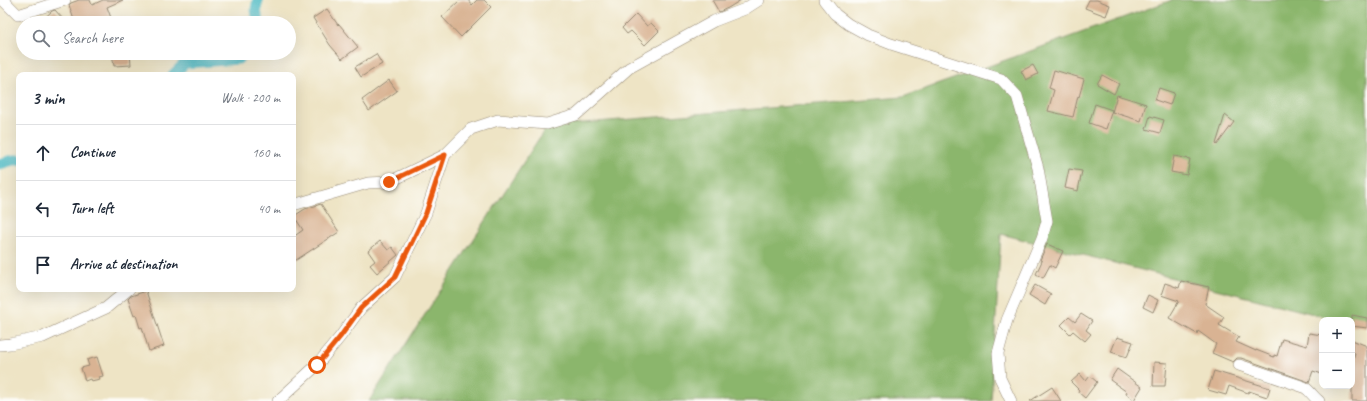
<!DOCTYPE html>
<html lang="en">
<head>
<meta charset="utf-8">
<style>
	body { margin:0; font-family:Caveat,sans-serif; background:#f2f2f3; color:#1f2937 }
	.controls { position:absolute; right:12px; bottom:12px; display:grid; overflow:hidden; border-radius:8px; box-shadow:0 4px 16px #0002 }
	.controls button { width:36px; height:36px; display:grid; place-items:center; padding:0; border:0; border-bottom:1px solid #e0e1e3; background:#fff; color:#1f2937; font:20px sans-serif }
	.stop { position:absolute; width:12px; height:12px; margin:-9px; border:3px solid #ea580c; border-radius:50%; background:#fff }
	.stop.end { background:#ea580c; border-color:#fff; box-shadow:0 1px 4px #0008 }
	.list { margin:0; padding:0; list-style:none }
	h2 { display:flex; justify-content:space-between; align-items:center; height:52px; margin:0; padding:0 16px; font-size:17px }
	h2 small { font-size:13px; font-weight:400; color:#747a83 }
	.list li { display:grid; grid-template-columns:26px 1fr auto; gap:12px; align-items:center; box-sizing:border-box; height:56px; padding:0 16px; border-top:1px solid #e0e1e3 }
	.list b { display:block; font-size:15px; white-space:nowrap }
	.list em { font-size:13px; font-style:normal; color:#747a83 }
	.icon { flex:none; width:22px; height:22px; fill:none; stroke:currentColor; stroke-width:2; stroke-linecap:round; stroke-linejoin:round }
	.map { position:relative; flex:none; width:1367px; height:401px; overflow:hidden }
	.search { position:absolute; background:#fff; box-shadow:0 4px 16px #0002; left:16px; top:16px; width:280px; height:44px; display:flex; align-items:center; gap:10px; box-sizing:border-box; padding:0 14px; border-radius:22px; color:#747a83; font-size:15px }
	.panel { position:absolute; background:#fff; box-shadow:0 4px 16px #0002; left:16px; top:72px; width:280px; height:220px; border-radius:8px }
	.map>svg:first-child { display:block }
	.forest { fill:#8bb66c; stroke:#637045 }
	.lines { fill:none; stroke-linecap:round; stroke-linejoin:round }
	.canal { stroke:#4bb9c3; stroke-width:11 }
	.building { fill:#d9b393 }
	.minor-casing { stroke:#948772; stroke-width:12 }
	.minor { stroke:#fff; stroke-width:11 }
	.route { stroke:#ea580c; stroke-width:5 }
</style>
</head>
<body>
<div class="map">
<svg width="1367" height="401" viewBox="0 0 1367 401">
	<rect width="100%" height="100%" fill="#fdfcf7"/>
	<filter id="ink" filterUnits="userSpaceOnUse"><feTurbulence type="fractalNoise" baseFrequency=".025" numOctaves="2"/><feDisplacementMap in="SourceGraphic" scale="8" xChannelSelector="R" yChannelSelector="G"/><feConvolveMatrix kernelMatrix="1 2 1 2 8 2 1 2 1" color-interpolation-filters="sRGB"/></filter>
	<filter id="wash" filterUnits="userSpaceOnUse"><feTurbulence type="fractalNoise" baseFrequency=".012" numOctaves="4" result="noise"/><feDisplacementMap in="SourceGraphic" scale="16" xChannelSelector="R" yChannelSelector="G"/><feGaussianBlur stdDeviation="0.9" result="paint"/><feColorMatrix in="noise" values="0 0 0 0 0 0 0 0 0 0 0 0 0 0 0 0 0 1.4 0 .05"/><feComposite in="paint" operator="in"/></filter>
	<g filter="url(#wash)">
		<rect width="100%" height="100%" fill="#eee4c5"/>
		<!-- forest -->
		<polygon class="forest" points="1172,0 1367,0 1367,328 1352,320 1337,320 1001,234 991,401 369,401 547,126 903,97"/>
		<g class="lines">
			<!-- canal -->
			<g class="canal">
				<polyline points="258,23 256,9 258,0"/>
				<polyline points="173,75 185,63 238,59 246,53"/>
				<polyline points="0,164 13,160 19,160"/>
			</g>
		</g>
		<g id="blocks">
			<!-- building -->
			<g class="building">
				<polygon points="79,0 90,0 92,5 103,0 123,0 107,7 111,18 100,23 75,23 69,5 71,3"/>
				<polygon points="460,0 468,0 472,5 477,0 484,0 491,7 461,37 442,17"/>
				<polygon points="712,0 741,0 728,8 719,12"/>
				<polygon points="1089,0 1097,0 1110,5 1106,16 1085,8"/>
				<polygon points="327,9 338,25 339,24 358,47 342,59 330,45 313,18"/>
				<polygon points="55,10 63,19 59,23 39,23 52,11"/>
				<polygon points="636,14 647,26 651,23 659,31 645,45 631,31 627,34 622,28"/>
				<polygon points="112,53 130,53 131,65 114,66"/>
				<polygon points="376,54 382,64 361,77 355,67"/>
				<polygon points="1033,65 1038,74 1026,80 1021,71"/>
				<polygon points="1054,70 1084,79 1079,97 1078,96 1073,117 1048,111 1054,90 1049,88"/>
				<polygon points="1102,75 1119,84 1114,94 1097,84"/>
				<polygon points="389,80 397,91 369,111 362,100"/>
				<polygon points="1159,88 1174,93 1170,105 1155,100"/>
				<polygon points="1117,95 1146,104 1141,121 1112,112"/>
				<polygon points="1095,104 1112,110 1106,129 1089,123"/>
				<polygon points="1225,115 1234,122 1217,145 1216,144"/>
				<polygon points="1150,116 1164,120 1160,133 1146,129"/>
				<polygon points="1174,156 1190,159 1187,175 1171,172"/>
				<polygon points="1069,169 1082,171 1078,191 1065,188"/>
				<polygon points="321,204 339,232 293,262 293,237 303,230 294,216 305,209"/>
				<polygon points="380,241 388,250 392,247 398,255 377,273 370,265 375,261 368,251"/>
				<polygon points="1047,244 1063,251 1055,268 1050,265 1043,278 1036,274 1042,261 1040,260"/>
				<polygon points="1181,281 1209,287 1205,304 1224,317 1219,325 1239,337 1236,342 1256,351 1256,350 1274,357 1274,355 1277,356 1282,339 1307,346 1309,333 1322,335 1322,374 1313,371 1309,382 1241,358 1237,358 1233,362 1212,353 1216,344 1198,331 1197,334 1169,318 1179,301 1161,295 1165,283 1179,288"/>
				<polygon points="1035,285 1051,294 1045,305 1029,295"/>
				<polygon points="146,291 164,346 149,351 142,327 140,328 136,315 134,316 128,299 131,296"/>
				<polygon points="1148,295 1158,300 1153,312 1143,307"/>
				<polygon points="1081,314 1092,321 1086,330 1091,334 1085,341 1073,331 1070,334 1061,325 1069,317 1075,322"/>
				<polygon points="1352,315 1367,318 1367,328 1352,326"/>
				<polygon points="1117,337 1133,342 1127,357 1111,352"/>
				<polygon points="1352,340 1367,346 1367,401 1352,401 1352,362 1355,353 1352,352"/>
				<polygon points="97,357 103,376 99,377 100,379 91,381 90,379 85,381 81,368 89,366 87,360"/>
				<polygon points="1154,362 1167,363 1165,386 1153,386"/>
				<polygon points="1117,369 1142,387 1134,400 1126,394 1127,392 1110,380"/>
				<polygon points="1214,371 1270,388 1267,397 1249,391 1248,393 1229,386 1226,395 1208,390"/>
				<polygon points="1080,374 1086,381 1090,376 1097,382 1085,398 1078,392 1079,390 1071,382"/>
				<polygon points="1052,387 1061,401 1030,401"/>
			</g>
		</g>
	</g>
	<g filter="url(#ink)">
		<use href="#blocks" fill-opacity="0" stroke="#948772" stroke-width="1"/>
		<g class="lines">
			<!-- minor casing -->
			<g class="minor-casing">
				<g id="minor">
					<polyline points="3,0 18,15 65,0"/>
					<polyline points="824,0 835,14 848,24 868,35 891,44 1001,79 1017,96 1038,168 1047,221 1042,238 1007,320 998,353 1000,378 1011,401"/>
					<polyline points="293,205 368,183 389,182 445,155"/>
					<polyline points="0,345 10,344 43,337 58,330 106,308 129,289"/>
					<path d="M1239 365 1304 387C1311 391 1313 397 1319 401"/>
					<polyline points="278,401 317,365 340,337 361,308 395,277 426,213 445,155 471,129 498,120 547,124 576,115 629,68 714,21 745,9 759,0"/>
				</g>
			</g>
			<!-- minor -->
			<use href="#minor" class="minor"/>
		</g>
	</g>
	<g class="lines" filter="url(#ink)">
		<!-- route -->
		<polyline class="route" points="317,365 340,337 361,308 395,277 426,213 445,155 389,182"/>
	</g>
</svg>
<div class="controls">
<button>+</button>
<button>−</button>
</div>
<div class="stop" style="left:317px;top:365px"></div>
<div class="stop end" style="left:389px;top:182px"></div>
<div class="search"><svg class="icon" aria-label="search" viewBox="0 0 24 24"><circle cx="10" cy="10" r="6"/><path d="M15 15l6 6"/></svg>Search here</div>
<section class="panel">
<h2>3 min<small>Walk · 200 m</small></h2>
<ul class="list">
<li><svg class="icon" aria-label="ahead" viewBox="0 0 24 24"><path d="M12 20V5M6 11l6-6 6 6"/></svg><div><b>Continue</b></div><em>160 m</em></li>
<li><svg class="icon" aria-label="left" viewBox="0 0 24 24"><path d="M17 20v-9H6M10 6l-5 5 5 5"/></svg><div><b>Turn left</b></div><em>40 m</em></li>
<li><svg class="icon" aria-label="arrive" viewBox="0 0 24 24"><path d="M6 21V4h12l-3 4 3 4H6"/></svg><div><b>Arrive at destination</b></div></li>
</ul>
</section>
</div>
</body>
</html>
